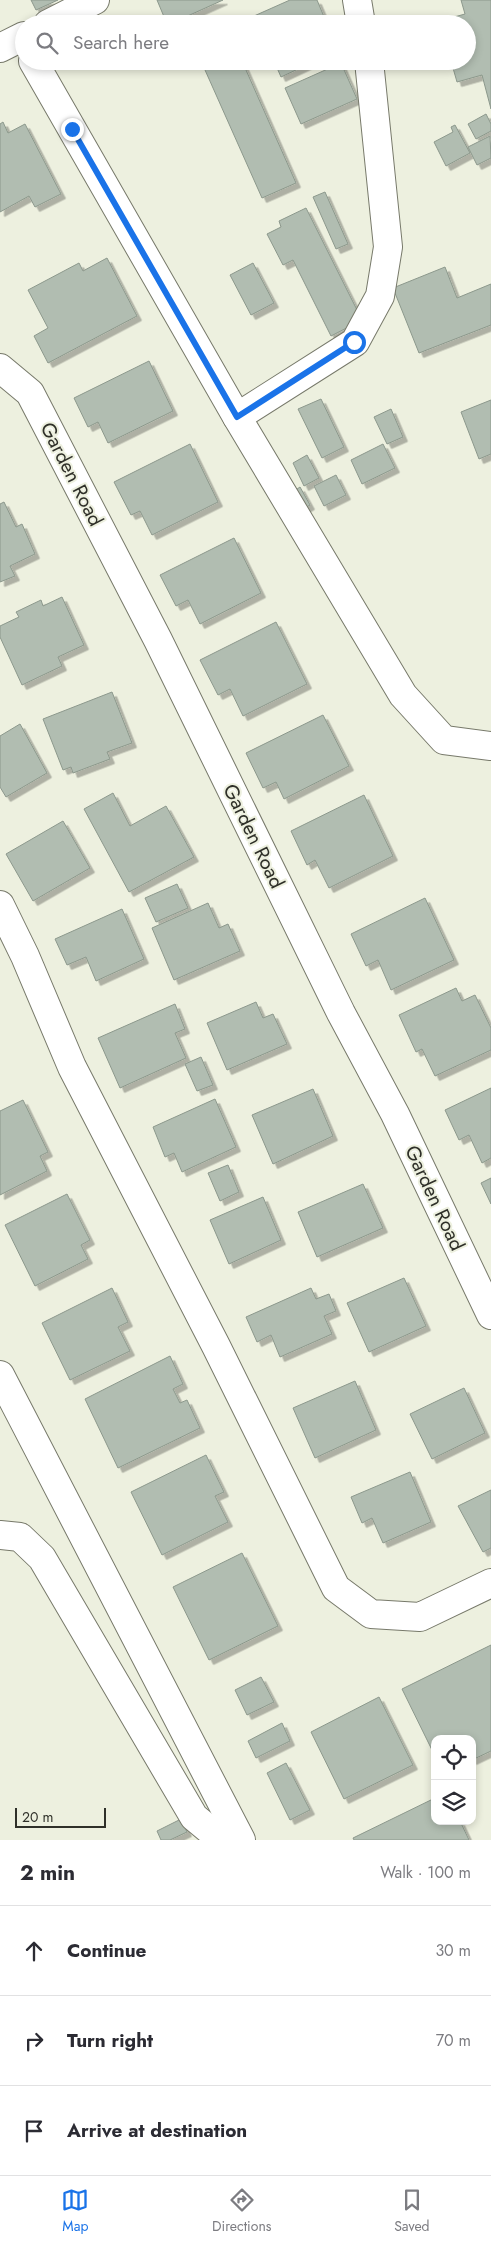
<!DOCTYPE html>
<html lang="en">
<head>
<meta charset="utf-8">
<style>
	body { margin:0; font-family:Jost,sans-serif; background:#f7f7f7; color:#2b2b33 }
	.controls { position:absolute; right:15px; bottom:15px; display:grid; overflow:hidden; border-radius:10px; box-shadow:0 2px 8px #0003 }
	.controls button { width:45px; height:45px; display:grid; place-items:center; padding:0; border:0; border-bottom:1px solid #e1e1e2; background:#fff; color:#2b2b33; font:25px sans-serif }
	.scale { position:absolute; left:15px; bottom:12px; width:91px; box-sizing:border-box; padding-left:5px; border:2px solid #2f3029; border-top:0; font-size:14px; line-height:18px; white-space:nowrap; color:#2f3029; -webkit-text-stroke:4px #edf0df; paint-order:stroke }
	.stop { position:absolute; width:15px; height:15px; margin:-11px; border:4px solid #1a73e8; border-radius:50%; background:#fff }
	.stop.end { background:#1a73e8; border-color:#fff; box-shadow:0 1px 5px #0008 }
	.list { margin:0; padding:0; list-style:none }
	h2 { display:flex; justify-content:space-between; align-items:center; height:65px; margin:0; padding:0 20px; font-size:21px }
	h2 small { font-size:16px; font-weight:400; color:#7c7c81 }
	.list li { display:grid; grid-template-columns:32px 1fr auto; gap:15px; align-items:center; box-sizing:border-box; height:90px; padding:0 20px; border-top:1px solid #e1e1e2 }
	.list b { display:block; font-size:19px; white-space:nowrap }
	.list em { font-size:16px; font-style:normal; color:#7c7c81 }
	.icon { flex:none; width:28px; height:28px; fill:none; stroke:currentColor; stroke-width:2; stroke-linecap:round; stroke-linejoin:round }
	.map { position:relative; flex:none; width:491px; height:1840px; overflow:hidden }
	.search { position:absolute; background:#fff; box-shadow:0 2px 8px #0003; left:15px; right:15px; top:15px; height:55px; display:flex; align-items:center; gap:12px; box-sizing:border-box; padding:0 18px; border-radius:28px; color:#7c7c81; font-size:19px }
	.sheet { height:335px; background:#fff }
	nav { display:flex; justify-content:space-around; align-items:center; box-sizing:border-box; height:70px; border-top:1px solid #e1e1e2; background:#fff; font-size:14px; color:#7c7c81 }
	nav a { display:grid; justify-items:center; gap:2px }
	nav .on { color:#1a73e8 }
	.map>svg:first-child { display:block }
	.building { fill:#b1bdb1; stroke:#8c988c; filter:url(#shadow) }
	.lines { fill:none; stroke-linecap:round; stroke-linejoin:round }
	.minor-casing { stroke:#77796a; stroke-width:30 }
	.minor { stroke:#fff; stroke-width:28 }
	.route { stroke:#1a73e8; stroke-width:6 }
	.labels { text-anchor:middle; stroke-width:4; stroke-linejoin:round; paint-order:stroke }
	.street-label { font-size:20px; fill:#2f3029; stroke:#edf0df }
</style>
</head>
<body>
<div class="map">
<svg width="491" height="1840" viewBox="0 0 491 1840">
	<defs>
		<filter id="shadow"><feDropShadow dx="4.5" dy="4.5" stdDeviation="0" flood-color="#0004"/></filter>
	</defs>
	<rect width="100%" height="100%" fill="#edf0df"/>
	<!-- building -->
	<g class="building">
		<polygon points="31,0 58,0 36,10"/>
		<polygon points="157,0 223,0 170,24 167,24"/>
		<polygon points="290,0 317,0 327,24 258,24 254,16"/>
		<polygon points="461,0 491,0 491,109 482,75 457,82 451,61 467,61 467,24 441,24 440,21 465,14"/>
		<polygon points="201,61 242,61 296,183 262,198"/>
		<polygon points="274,61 315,61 281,77"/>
		<polygon points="341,63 357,99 301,124 285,88"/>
		<polygon points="486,114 491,124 491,131 476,139 468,124"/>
		<polygon points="3,122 8,133 25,124 61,194 35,207 29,196 0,212 0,124"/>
		<polygon points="455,125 470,153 446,166 434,142 453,132 451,127"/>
		<polygon points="490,136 491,158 477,165 468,147"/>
		<polygon points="325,192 348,244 336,249 313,197"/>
		<polygon points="306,208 362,320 331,336 293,260 283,265 267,234 281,227 279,221"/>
		<polygon points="107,258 137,316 48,363 34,336 48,328 28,290 79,263 83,271"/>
		<polygon points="253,263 274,303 251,315 230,275"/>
		<polygon points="445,267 457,298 491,284 491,325 419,353 393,288"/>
		<polygon points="149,361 173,411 108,443 98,422 88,427 74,398"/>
		<polygon points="321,399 344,447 322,458 298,409"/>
		<polygon points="491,400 491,454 479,459 461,412"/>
		<polygon points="391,409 403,437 387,444 374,417"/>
		<polygon points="190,444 218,502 152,535 140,511 131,515 114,482"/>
		<polygon points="383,444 395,468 362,484 351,460"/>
		<polygon points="307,455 319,478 304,486 293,463"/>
		<polygon points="336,475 346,495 324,506 314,486"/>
		<polygon points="300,487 310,505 297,513 287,496"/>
		<polygon points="4,502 16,527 22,524 35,554 10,566 15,576 0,582 0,504"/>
		<polygon points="234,538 261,593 200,624 188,600 176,606 160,575"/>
		<polygon points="62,597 84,645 58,657 62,666 22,685 0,637 0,626 19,617 16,612 41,600 43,606"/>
		<polygon points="276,622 307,684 243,716 230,689 218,695 200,660"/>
		<polygon points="112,692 132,743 107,752 110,759 73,773 71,767 63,770 43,719"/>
		<polygon points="323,715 349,766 284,799 276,782 263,788 246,753"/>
		<polygon points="20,724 47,773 6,797 0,787 0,736"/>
		<polygon points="113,793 130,826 166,806 194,857 129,892 84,809"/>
		<polygon points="364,795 393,856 329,888 315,860 307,865 291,831"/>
		<polygon points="63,821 90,868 33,901 6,854"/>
		<polygon points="177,884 188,908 156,922 145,898"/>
		<polygon points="425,898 454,960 391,990 378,960 366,966 351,934"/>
		<polygon points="208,903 219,928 228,924 240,951 174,980 152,928"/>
		<polygon points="122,909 144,959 96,981 86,957 67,965 55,939"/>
		<polygon points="456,988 462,1001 475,995 491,1028 491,1050 435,1076 422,1049 416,1052 399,1015"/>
		<polygon points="256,1002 263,1018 273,1014 287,1044 227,1070 207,1023"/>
		<polygon points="175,1004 185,1029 175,1033 186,1058 120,1088 98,1038"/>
		<polygon points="201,1057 213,1085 197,1091 185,1064"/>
		<polygon points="491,1088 491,1158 482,1163 469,1135 459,1140 445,1110"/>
		<polygon points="313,1089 333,1136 273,1164 252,1115"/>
		<polygon points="215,1099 236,1147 182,1172 174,1153 165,1157 153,1127"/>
		<polygon points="23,1100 48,1152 40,1156 47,1171 0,1195 0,1111"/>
		<polygon points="228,1165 239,1192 220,1201 208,1173"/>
		<polygon points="491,1178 491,1204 481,1183"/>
		<polygon points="363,1184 383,1228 317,1257 298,1212"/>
		<polygon points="67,1194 90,1240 81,1245 88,1259 35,1286 5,1225"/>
		<polygon points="263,1197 281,1240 229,1264 210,1220"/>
		<polygon points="404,1278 426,1326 369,1352 347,1303"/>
		<polygon points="112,1288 128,1322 118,1327 130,1351 70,1380 42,1323"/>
		<polygon points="311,1288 316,1299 329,1294 336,1311 324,1316 332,1334 280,1357 271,1335 257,1342 246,1317"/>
		<polygon points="170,1356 183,1384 173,1389 180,1403 187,1400 200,1428 118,1468 85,1399"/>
		<polygon points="355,1381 376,1430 315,1458 293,1408"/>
		<polygon points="464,1388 485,1433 432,1459 410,1414"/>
		<polygon points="206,1455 224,1492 215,1496 228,1522 162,1555 131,1492"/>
		<polygon points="410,1472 431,1522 383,1543 372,1518 362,1523 351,1497"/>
		<polygon points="491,1490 491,1548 483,1552 458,1506"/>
		<polygon points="242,1553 278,1626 209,1660 173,1587"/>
		<polygon points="491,1645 491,1751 472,1760 472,1739 435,1739 435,1748 432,1750 402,1689"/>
		<polygon points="261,1677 274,1702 247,1715 235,1690"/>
		<polygon points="379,1697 413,1765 344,1799 311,1732"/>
		<polygon points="282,1723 290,1741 256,1758 248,1741"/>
		<polygon points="286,1763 310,1810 290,1820 267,1773"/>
		<polygon points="435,1798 435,1821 460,1821 469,1840 354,1840 353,1838"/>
		<polygon points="181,1819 187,1832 170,1840 161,1840 157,1831"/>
	</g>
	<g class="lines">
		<!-- minor casing -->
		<g class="minor-casing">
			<g id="minor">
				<polyline points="357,0 361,24"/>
				<polyline points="48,24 95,0"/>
				<polyline points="0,48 24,36"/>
				<polyline points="33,61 237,417 403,695 444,740 491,746"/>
				<polyline points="0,368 30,393 158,640 341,1013 395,1114 491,1315"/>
				<polyline points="237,417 355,342 380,296 388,247 369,61"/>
				<polyline points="0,905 25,956 72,1067 216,1346 336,1588 371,1614 420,1617 491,1583"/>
				<polyline points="0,1375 241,1840"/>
				<polyline points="0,1535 20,1537 42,1558 194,1817 217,1836 229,1840"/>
			</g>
		</g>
		<!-- minor -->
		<use href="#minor" class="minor"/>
	</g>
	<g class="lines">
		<!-- route -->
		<polyline class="route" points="72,129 237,417 354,342"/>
	</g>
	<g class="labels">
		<!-- street labels -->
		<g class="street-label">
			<text transform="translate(72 474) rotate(63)" y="7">Garden Road</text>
			<text transform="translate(254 836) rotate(64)" y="7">Garden Road</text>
			<text transform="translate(435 1198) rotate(65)" y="7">Garden Road</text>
		</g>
	</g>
</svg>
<div class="controls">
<button><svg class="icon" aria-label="locate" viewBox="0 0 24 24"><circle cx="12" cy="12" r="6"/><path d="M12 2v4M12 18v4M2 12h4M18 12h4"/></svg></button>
<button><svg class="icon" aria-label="layers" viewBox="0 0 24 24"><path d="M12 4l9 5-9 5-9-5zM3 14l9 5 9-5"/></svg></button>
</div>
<div class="scale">20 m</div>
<div class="stop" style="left:354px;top:342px"></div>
<div class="stop end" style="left:72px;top:129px"></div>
<div class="search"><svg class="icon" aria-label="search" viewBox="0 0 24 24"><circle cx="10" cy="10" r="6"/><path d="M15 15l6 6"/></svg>Search here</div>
</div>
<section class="sheet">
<h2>2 min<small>Walk · 100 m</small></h2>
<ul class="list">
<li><svg class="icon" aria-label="ahead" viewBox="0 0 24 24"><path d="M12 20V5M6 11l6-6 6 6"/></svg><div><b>Continue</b></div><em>30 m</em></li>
<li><svg class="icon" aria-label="right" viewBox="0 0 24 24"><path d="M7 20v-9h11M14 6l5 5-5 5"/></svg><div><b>Turn right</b></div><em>70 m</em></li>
<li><svg class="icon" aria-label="arrive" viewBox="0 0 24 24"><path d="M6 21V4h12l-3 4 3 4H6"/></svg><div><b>Arrive at destination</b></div></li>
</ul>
</section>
<nav>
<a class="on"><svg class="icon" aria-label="map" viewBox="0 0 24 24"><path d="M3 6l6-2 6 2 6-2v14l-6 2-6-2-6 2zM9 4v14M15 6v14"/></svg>Map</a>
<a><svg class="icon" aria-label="directions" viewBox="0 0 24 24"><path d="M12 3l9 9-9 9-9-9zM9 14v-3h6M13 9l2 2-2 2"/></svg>Directions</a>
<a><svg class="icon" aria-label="saved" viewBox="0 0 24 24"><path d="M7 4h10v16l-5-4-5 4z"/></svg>Saved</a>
</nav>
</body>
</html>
